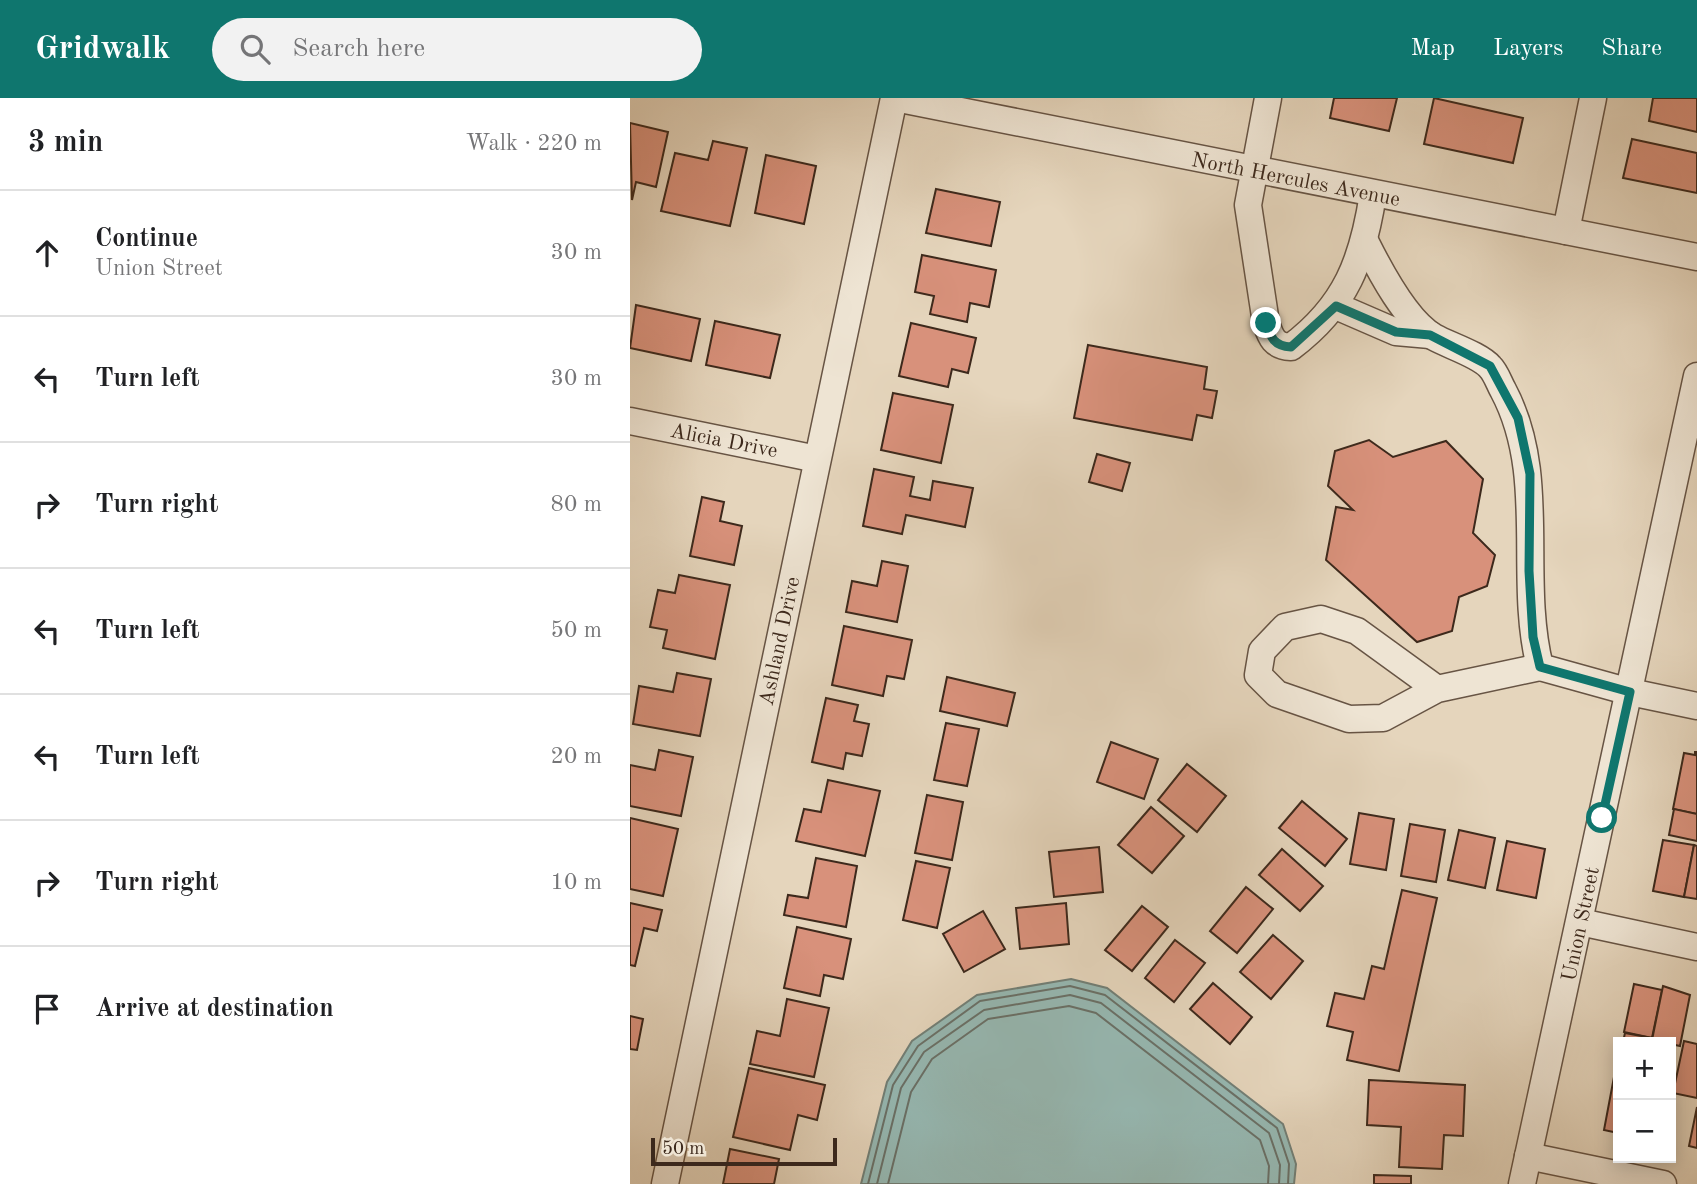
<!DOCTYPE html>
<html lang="en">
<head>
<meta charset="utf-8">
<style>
	body { margin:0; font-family:"Old Standard TT",serif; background:#f2f2f2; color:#202124 }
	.controls { position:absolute; right:21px; bottom:21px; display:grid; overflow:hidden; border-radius:0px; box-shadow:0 4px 18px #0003 }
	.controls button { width:63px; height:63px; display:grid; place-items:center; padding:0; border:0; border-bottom:2px solid #e0e0e0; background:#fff; color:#202124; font:35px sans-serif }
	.scale { position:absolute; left:21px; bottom:18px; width:186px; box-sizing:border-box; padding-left:7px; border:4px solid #3d291c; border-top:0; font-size:19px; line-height:24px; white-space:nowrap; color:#3d291c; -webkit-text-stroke:5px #eee4d3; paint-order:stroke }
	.stop { position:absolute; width:21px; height:21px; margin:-16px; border:5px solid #0f766e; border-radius:50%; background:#fff }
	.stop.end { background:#0f766e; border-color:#fff; box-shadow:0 2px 7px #0008 }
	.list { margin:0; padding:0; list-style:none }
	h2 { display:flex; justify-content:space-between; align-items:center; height:91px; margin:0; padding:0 28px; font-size:30px }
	h2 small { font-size:23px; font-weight:400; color:#757577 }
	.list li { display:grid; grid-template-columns:46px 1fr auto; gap:21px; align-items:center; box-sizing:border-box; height:126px; padding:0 28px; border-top:2px solid #e0e0e0 }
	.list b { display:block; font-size:26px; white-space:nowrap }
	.list p { margin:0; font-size:23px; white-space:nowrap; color:#757577 }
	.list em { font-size:23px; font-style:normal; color:#757577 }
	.icon { flex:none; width:38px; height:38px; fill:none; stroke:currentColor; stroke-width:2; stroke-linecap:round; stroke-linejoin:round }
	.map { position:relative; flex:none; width:1067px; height:1086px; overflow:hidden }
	header { display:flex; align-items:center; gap:42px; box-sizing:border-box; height:98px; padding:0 35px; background:#0f766e; color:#fff }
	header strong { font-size:33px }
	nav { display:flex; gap:38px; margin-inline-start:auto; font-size:24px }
	.search { width:490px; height:63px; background:#f2f2f2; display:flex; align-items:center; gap:18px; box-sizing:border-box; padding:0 24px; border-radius:38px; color:#757577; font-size:26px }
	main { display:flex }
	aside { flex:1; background:#fff }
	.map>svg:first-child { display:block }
	.water { fill:#96b8b2; stroke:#727f76; stroke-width:2 }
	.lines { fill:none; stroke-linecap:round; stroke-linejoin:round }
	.shore { stroke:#6a7067; stroke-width:2 }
	.building { fill:#d8917b; stroke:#3d291c; stroke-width:2 }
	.minor-casing { stroke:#675444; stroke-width:29 }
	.minor { stroke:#eee4d3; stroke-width:26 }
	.route { stroke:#0f766e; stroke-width:9 }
	.labels { text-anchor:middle; stroke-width:5; stroke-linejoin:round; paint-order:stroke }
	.street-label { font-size:21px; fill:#3d291c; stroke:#eee4d3 }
</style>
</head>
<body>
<header>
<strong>Gridwalk</strong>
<div class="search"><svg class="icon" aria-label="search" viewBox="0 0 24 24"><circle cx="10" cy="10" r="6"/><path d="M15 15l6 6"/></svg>Search here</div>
<nav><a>Map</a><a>Layers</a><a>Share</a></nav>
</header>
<main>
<aside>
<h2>3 min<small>Walk · 220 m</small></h2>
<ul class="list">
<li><svg class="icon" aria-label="ahead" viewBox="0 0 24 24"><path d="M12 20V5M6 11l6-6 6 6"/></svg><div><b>Continue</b><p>Union Street</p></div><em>30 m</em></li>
<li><svg class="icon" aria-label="left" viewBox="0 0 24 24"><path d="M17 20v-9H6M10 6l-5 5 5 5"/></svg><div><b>Turn left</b></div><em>30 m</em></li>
<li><svg class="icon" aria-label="right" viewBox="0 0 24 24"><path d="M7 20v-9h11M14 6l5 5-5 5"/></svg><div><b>Turn right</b></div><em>80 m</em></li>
<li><svg class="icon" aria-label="left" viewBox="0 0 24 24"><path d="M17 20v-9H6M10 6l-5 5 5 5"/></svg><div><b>Turn left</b></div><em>50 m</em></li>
<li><svg class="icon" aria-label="left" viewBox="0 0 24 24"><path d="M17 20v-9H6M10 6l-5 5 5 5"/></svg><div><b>Turn left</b></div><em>20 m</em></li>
<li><svg class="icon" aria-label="right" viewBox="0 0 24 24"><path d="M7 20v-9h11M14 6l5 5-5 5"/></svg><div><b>Turn right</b></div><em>10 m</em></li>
<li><svg class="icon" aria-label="arrive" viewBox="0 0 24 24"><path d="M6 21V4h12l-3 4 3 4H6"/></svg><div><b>Arrive at destination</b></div></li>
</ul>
</aside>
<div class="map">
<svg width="1067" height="1086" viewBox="0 0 1067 1086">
	<rect width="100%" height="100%" fill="#e5d5bc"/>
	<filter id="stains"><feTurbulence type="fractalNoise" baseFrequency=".00286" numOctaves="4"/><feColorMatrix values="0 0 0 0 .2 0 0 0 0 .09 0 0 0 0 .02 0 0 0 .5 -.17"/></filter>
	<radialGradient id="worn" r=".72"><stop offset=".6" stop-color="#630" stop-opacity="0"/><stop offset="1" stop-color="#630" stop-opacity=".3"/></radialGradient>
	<!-- water -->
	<polygon class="water" points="441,881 477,890 653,1026 666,1066 664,1086 231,1086 257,984 282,943 347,897"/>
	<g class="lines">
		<!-- shore -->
		<g class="shore">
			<polyline points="238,1086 263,987 288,948 350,903 440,888 475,897 647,1030 659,1066 658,1086"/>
			<polyline points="247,1086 271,990 294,954 354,912 440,897 471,905 639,1035 650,1067 649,1086"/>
			<polyline points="258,1086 281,994 302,961 358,921 439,908 466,915 630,1042 639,1068 638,1086"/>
		</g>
	</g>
	<!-- building -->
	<g class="building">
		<polygon points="704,0 767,0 759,33 700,20"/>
		<polygon points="804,0 893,20 883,65 794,46"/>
		<polygon points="1023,0 1067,0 1067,34 1019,23"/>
		<polygon points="0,25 38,34 26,89 6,84 2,102"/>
		<polygon points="1002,41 1067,55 1067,95 993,80"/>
		<polygon points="83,43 117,50 100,128 31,113 45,55 78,62"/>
		<polygon points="136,57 186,68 174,126 125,115"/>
		<polygon points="306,91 370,104 361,148 296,135"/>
		<polygon points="292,157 366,172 359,209 340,205 337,224 300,216 304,198 285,194"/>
		<polygon points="6,207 70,221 61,263 0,250"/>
		<polygon points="85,223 150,237 140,280 76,267"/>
		<polygon points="281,225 346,240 338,275 322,271 318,289 269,278"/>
		<polygon points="458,247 577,269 574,291 587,293 582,320 567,317 562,342 444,320"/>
		<polygon points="263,295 323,307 311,365 251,352"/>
		<polygon points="739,342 763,359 816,343 853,381 843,435 865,457 857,488 829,499 822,533 787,544 696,462 706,409 723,412 698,388 705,353"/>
		<polygon points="467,356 500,365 492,393 459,384"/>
		<polygon points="244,371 284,379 280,398 300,402 303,383 343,390 335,429 276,417 272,436 233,428"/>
		<polygon points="72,399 94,404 90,423 112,428 104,467 60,458"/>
		<polygon points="252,463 278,468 267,524 216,514 222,483 247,488"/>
		<polygon points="49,477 100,487 85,561 33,550 37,532 20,529 28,492 45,495"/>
		<polygon points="214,528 282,542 274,581 257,578 253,598 202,587"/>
		<polygon points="47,575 81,581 70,638 3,626 9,588 43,594"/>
		<polygon points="317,579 385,595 377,628 310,613"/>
		<polygon points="196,600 228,607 224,623 239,626 232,658 216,655 213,671 182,664"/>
		<polygon points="316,625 349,631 337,688 304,682"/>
		<polygon points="481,644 528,661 514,701 467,684"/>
		<polygon points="29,652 63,659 51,718 0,708 0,667 25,672"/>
		<polygon points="1065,654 1067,654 1067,716 1043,711 1054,655 1065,657"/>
		<polygon points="557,666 596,698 567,734 528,702"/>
		<polygon points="198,682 250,693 235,758 166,743 174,711 191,714"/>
		<polygon points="297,697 333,704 322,762 285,755"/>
		<polygon points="672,703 717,741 695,768 649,730"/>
		<polygon points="521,709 554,738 522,775 488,747"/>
		<polygon points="1044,711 1067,716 1067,743 1039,737"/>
		<polygon points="729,715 764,721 756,772 720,766"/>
		<polygon points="0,720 48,731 33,798 0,791"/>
		<polygon points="780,726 815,732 806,784 771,778"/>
		<polygon points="829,732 865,740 855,790 818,782"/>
		<polygon points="1033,742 1064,747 1054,799 1023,793"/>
		<polygon points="877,743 915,751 906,800 867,792"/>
		<polygon points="1064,747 1067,748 1067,801 1054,799"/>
		<polygon points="469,749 473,794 424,799 419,754"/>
		<polygon points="652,751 693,788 670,813 629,777"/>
		<polygon points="186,760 227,768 216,829 154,817 158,797 178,800"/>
		<polygon points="286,763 320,770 307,830 273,822"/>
		<polygon points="616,789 643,811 607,855 580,833"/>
		<polygon points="772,792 807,800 769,973 717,962 723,934 697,928 705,895 734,901 742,868 754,871"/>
		<polygon points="0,805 32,812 27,833 14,830 5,868 0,867"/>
		<polygon points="436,805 439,846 390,851 386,810"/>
		<polygon points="512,808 538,829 502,873 475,852"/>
		<polygon points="353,813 375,851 334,874 313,836"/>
		<polygon points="167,829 221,841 213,881 194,877 190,898 154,890"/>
		<polygon points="643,837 673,863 641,901 610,874"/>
		<polygon points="545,842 575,865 544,904 515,880"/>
		<polygon points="583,885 622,919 600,946 560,911"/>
		<polygon points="1004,886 1032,892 1022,940 994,934"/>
		<polygon points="1033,888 1060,897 1050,948 1022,942"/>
		<polygon points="157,901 199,910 184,979 120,966 127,933 150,938"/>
		<polygon points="0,918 13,921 7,952 0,951"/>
		<polygon points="995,935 1022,940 1021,944 993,944"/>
		<polygon points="1054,943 1067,946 1067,1000 1043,995"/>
		<polygon points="119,970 195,987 187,1022 168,1017 160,1052 103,1039"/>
		<polygon points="984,979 988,980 988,1035 974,1032"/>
		<polygon points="739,982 835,987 833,1038 814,1037 812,1071 769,1069 771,1029 737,1027"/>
		<polygon points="1067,1009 1067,1050 1059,1048"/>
		<polygon points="100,1051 149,1061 144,1086 93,1086"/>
		<polygon points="744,1077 781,1078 781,1086 744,1086"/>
	</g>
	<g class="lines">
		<!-- minor casing -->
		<g class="minor-casing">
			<g id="minor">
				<polyline points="265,0 1067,159"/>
				<path d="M638 0 618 107 636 225C641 240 644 248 661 249 716 208 733 162 743 96"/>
				<polyline points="936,133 963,0"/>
				<path d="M736 145C750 173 776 223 804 239 818 247 850 257 860 269 866 275 869 285 873 292 919 378 887 477 910 569L1000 594 1067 608"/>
				<polyline points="706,208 766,234 800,237"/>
				<polyline points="0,323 187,361"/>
				<polyline points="807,591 727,533 691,521 655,529 632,553 628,577 647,596 719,621 753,620 807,591 910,569"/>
				<polyline points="950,824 1067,849"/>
				<polyline points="898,1058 1033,1086"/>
				<polyline points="35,1086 264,0"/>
				<polyline points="892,1086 1067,278"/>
			</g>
		</g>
		<!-- minor -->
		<use href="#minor" class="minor"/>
	</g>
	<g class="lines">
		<!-- route -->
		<path class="route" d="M636 225C641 240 644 248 661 249L706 208 766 234 800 237 860 268 888 320 900 376 899 473 903 539 910 569 1000 594 972 720"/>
	</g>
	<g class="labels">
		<!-- street labels -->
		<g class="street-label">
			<text transform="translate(666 81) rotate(11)" y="7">North Hercules Avenue</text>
			<text transform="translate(94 342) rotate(11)" y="7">Alicia Drive</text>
			<text transform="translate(149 543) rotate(-78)" y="7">Ashland Drive</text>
			<text transform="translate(950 826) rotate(-78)" y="7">Union Street</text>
		</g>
	</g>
	<rect width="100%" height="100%" filter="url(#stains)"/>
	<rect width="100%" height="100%" fill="url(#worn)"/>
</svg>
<div class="controls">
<button>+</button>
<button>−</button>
</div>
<div class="scale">50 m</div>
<div class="stop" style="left:972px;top:720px"></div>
<div class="stop end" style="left:636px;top:225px"></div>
</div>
</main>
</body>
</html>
